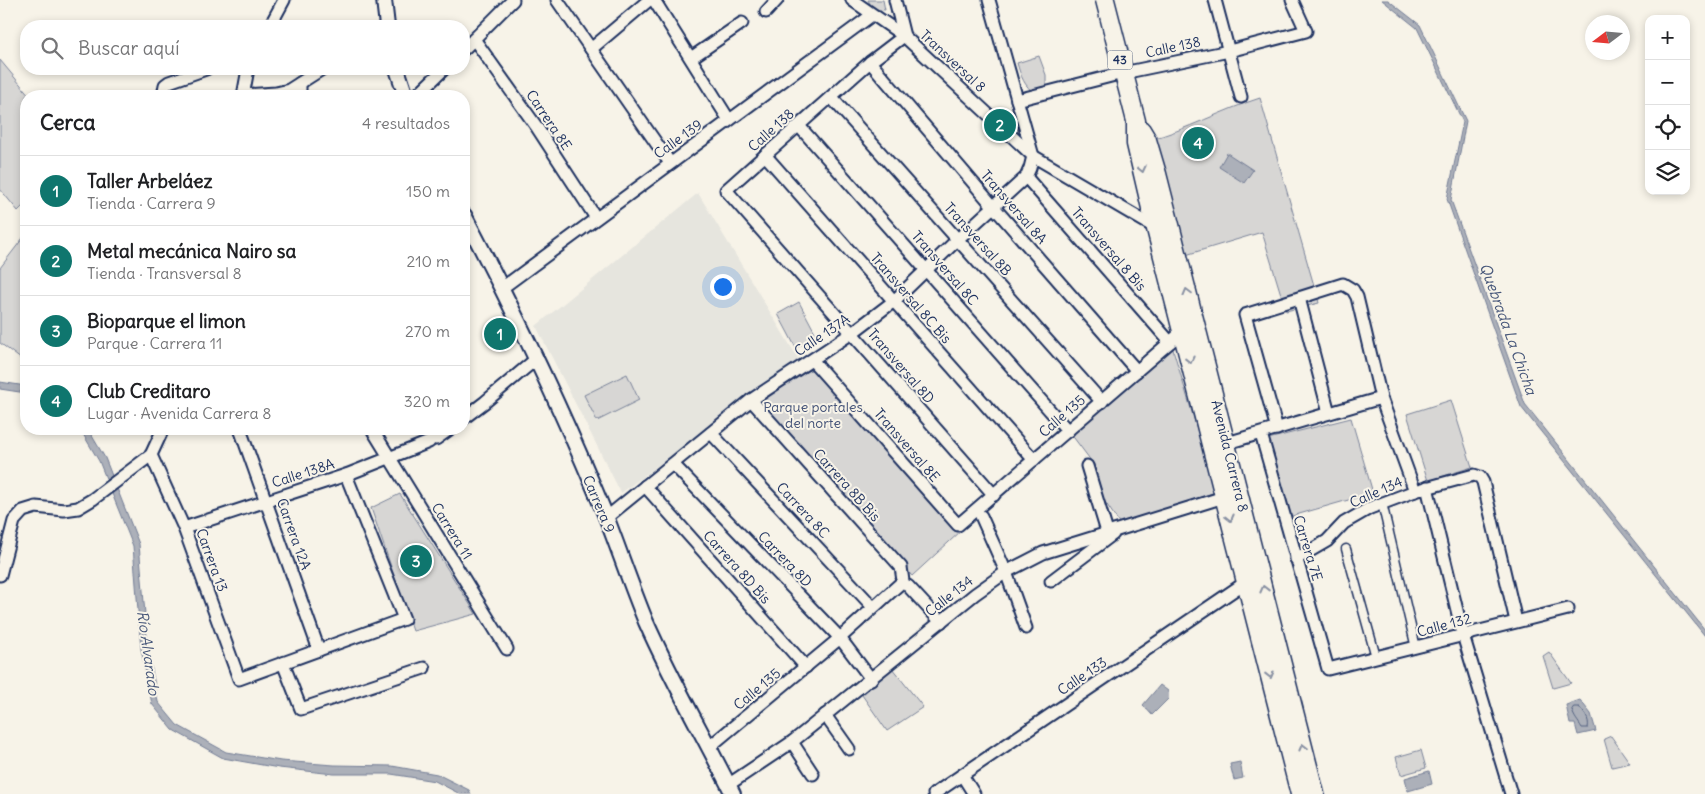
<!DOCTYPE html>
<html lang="es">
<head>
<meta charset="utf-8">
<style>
	body { margin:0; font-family:Delius,sans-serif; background:#f6f6f6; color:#202124 }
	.controls { position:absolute; right:15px; top:15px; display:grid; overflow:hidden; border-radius:10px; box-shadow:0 2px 8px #0003 }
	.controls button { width:45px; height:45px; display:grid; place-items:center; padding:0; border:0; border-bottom:1px solid #e0e0e0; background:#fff; color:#202124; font:25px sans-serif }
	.compass { position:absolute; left:1585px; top:15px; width:45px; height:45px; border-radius:50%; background:#fff; box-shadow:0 2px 8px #0003; rotate:254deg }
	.you { position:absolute; left:722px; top:286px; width:18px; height:18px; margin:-12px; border:4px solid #fff; border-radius:50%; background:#1a73e8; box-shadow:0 0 0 8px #1a73e833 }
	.badge { display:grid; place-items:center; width:32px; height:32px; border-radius:50%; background:#0f766e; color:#fff; font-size:16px; font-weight:700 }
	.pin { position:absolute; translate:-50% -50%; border:2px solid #fff; box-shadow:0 1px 5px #0006 }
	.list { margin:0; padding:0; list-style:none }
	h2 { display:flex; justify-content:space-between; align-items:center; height:65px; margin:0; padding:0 20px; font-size:21px }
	h2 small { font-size:16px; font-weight:400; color:#757577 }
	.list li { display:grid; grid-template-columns:32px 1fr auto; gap:15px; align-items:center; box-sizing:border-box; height:70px; padding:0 20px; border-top:1px solid #e0e0e0 }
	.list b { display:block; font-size:19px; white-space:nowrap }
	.list p { margin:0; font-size:16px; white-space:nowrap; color:#757577 }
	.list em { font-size:16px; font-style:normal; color:#757577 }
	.icon { flex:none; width:28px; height:28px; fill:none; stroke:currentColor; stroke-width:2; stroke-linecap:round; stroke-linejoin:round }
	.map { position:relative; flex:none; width:1705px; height:794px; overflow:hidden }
	.search { position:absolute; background:#fff; box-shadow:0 2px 8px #0003; left:20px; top:20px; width:450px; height:55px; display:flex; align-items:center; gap:12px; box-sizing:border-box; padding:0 18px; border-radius:20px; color:#757577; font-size:19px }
	.panel { position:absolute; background:#fff; box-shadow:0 2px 8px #0003; left:20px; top:90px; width:450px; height:345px; border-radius:20px }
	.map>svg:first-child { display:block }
	.built { fill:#e6e5de }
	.green { fill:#d7d6d4; stroke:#798299 }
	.water { fill:#acb0b9; stroke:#727c95 }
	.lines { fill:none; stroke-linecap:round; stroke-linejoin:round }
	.shore { stroke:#556382; stroke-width:1 }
	.pedestrian-casing { stroke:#1b2f5e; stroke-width:11 }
	.minor-casing { stroke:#1b2f5e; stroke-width:15 }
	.tertiary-casing { stroke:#1b2f5e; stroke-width:18 }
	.primary-casing { stroke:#1b2f5e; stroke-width:21 }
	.pedestrian { stroke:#f7f3e8; stroke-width:8 }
	.minor { stroke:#f7f3e8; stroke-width:11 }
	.tertiary { stroke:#f7f3e8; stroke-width:14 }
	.primary { stroke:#f7f3e8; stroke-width:18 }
	.oneway { stroke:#8991a3 }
	.labels { text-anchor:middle; stroke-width:4; stroke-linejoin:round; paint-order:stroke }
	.shield { fill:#f7f3e8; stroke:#5d6a87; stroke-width:1 }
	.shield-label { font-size:12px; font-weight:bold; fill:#1b2f5e }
	.street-label { font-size:14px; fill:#1b2f5e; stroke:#f7f3e8 }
	.park-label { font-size:14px; fill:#415076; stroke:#f7f3e8 }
	.water-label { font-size:15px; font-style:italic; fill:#465679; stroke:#f7f3e8 }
</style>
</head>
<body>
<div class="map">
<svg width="1705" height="794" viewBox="0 0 1705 794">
	<rect width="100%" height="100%" fill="#f7f3e8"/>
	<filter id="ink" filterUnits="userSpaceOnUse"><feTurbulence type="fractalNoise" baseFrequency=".02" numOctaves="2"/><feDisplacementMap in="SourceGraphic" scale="10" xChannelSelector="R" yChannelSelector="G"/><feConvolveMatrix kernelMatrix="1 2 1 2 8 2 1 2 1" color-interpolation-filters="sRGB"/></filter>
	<g filter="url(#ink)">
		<!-- built -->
		<polygon class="built" points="698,193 799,360 621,493 536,326"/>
		<!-- green -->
		<g class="green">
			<polygon points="868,0 883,0 885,10 873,9"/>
			<path d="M1039 56 1046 75V91L1035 94C1024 85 1021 77 1017 63Z"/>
			<polygon points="0,60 30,96 26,96 26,203 18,211 0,189"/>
			<path d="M1260 98 1319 303 1286 311 1262 232 1179 257 1148 140C1187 130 1222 110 1260 98Z"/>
			<polygon points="26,234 26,363 0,343 0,268"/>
			<polygon points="799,302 817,336 796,348 778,314"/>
			<polygon points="1172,346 1216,492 1120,524 1093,484 1095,466 1071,434"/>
			<polygon points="817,369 961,531 912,576 754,399 795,373"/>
			<polygon points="627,374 639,400 597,421 584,395"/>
			<polygon points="1451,400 1472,467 1428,481 1407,414"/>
			<polygon points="1351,418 1373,493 1285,518 1264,440"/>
			<polygon points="400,494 476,614 413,631 371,508"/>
			<polygon points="1549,652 1571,683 1553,688 1543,656"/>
			<polygon points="892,668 923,707 887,731 862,695"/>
			<polygon points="1611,736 1630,763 1612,767 1604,739"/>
			<polygon points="1421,750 1426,768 1401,775 1396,757"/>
		</g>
		<!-- water -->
		<g class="water">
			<polygon points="1382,0 1388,0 1420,25 1466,121 1451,200 1525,404 1705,630 1705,636 1521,407 1447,199 1463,122 1417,28"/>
			<polygon points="1227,153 1253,170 1244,183 1219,167"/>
			<polygon points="0,382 26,386 26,393 0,389"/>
			<polygon points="80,429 88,429 105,458 139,544 148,649 158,702 177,725 226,752 281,761 334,765 392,766 437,774 469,790 471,794 460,794 435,781 391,774 334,774 279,768 223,758 173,730 152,704 141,649 133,546 99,461"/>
			<polygon points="1160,685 1168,691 1168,699 1152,715 1143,705"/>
			<polygon points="1580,700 1591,714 1596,731 1578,735 1575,724 1570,724 1566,705"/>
			<polygon points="1240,762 1243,778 1234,780 1230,764"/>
			<polygon points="1429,771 1432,784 1408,791 1405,778"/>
		</g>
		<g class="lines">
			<!-- shore -->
			<path class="shore" d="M1574 707H1579C1584 713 1590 719 1588 728H1582C1578 721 1574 718 1572 710Z"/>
			<!-- pedestrian casing -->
			<g class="pedestrian-casing">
				<g id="pedestrian">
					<polyline points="1382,503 1416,648"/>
					<polyline points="1346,549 1376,657"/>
				</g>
			</g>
			<!-- minor casing -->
			<g class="minor-casing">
				<g id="minor">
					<polyline points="557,0 670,163"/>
					<polyline points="654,0 729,120"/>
					<polyline points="852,0 904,36 1033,156 1156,228"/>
					<polyline points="895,0 904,36 870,62 726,190 994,495"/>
					<polyline points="1215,0 1241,97"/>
					<polyline points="766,12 777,0"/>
					<polyline points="270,26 284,0"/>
					<polyline points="474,39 536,126 596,218"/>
					<polyline points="464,49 513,0"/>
					<polyline points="591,49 649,0"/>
					<polyline points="691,58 742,23"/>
					<polyline points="870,62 993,206 1137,371"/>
					<polyline points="243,95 276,93 289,90 322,69"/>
					<polyline points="163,96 165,85 169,82 206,69"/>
					<polyline points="243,96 248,69"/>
					<polyline points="300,96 300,83"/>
					<polyline points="416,96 444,69"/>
					<polyline points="831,97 1102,402"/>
					<polyline points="1017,100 1123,73 1229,51 1306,31 1292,0"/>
					<polyline points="799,126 1068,431"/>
					<polyline points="765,155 1034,460"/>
					<polyline points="1026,177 1170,342"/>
					<polyline points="502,288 872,15"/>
					<polyline points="1299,298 1329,413"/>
					<polyline points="812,360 958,525 1183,331"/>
					<polyline points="464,418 485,402 536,359"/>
					<polyline points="240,429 319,650"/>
					<polyline points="372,429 507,649"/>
					<polyline points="1277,429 1245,315 1343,284 1353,290 1357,297 1381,398 1415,491"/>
					<polyline points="711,433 873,607"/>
					<polyline points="1261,434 1328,669 1568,609"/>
					<polyline points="436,439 450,429"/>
					<polyline points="1227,443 1381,398"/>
					<polyline points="151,455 184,528 239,679 404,619 346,475"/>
					<polyline points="673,464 840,638 871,679"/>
					<polyline points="1087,466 1107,532"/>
					<polyline points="645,486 806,667"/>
					<polyline points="1427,487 1463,635 1511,794"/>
					<polyline points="981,516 1006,572 1026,628"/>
					<polyline points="606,518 751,400 852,333 894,301 958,239 1026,177 1030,168 1033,156 989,0"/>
					<polyline points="184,528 346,475 429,442"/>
					<polyline points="1296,559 1327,541 1344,523 1370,508 1415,491 1474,475 1480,477 1483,482 1516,621"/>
					<polyline points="0,575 14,521 23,511 36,507 64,510 78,508 93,499 151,455 163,429"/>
					<polyline points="1051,581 1113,534"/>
					<polyline points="908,586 941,622"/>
					<polyline points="283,663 301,709 424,668"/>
					<polyline points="825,715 849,749"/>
					<polyline points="792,742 813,774"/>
					<polyline points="708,748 840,638 903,581 901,567 751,400"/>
					<polyline points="962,775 974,794"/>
					<polyline points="728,785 792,742 975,594 1006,572 1043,553 1224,497"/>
					<polyline points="934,794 1246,582"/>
				</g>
			</g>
			<!-- tertiary casing -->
			<g class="tertiary-casing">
				<g id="tertiary">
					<polyline points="384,0 387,26"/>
					<polyline points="397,69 406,96"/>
					<path d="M464 215C516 314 565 416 607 519 620 553 632 588 646 622 672 681 704 736 733 794"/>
				</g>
			</g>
			<!-- primary casing -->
			<g class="primary-casing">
				<g id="primary">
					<polyline points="1105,0 1136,121 1136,144 1154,221 1300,794"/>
					<polyline points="1141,130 1147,140 1157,174 1315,794"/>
				</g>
			</g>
			<!-- pedestrian -->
			<use href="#pedestrian" class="pedestrian"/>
			<!-- minor -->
			<use href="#minor" class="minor"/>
			<!-- tertiary -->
			<use href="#tertiary" class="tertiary"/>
			<!-- primary -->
			<use href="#primary" class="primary"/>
		</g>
		<!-- one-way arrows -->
		<defs><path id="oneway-chevron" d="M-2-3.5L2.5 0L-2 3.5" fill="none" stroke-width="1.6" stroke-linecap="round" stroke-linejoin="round" transform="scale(1.25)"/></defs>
		<g class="oneway">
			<use href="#oneway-chevron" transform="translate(1142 169) rotate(77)"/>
			<use href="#oneway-chevron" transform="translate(1187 292) rotate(-105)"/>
			<use href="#oneway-chevron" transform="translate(1190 360) rotate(76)"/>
			<use href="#oneway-chevron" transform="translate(1230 518) rotate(76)"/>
			<use href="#oneway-chevron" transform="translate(1264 589) rotate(-104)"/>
			<use href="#oneway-chevron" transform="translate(1270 675) rotate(76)"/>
			<use href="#oneway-chevron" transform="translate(1303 747) rotate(-104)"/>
		</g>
	</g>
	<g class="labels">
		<!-- shield labels -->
		<rect class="shield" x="1107.5" y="50.5" width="25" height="19" rx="4"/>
		<g class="shield-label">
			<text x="1120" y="64">43</text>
		</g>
		<!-- street labels -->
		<g class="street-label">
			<text transform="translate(1173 47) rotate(-12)" y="5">Calle 138</text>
			<text transform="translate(953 61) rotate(43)" y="5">Transversal 8</text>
			<text transform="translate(549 120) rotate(56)" y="5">Carrera 8E</text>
			<text transform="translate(771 130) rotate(-42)" y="5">Calle 138</text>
			<text transform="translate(678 139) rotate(-36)" y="5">Calle 139</text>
			<text transform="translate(1014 207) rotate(49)" y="5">Transversal 8A</text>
			<text transform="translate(978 239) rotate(48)" y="5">Transversal 8B</text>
			<text transform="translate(1109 249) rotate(49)" y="5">Transversal 8 Bis</text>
			<text transform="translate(945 268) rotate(49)" y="5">Transversal 8C</text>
			<text transform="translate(911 298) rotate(49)" y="5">Transversal 8C Bis</text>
			<text transform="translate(822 335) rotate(-34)" y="5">Calle 137A</text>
			<text transform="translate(901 366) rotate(49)" y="5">Transversal 8D</text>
			<text transform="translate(1062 416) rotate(-41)" y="5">Calle 135</text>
			<text transform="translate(907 445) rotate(49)" y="5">Transversal 8E</text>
			<text transform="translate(1230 456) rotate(76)" y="5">Avenida Carrera 8</text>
			<text transform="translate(303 473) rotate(-18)" y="5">Calle 138A</text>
			<text transform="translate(847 485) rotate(48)" y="5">Carrera 8B Bis</text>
			<text transform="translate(1376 492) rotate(-24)" y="5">Calle 134</text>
			<text transform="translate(599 504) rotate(67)" y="5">Carrera 9</text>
			<text transform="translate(803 510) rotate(47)" y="5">Carrera 8C</text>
			<text transform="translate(452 531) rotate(58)" y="5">Carrera 11</text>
			<text transform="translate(294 534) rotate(70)" y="5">Carrera 12A</text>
			<text transform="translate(1308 548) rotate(73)" y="5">Carrera 7E</text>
			<text transform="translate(785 559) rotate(46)" y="5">Carrera 8D</text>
			<text transform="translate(212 560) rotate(70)" y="5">Carrera 13</text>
			<text transform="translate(737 567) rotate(48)" y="5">Carrera 8D Bis</text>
			<text transform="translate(949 596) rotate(-38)" y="5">Calle 134</text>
			<text transform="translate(1444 625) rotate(-15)" y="5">Calle 132</text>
			<text transform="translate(1082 676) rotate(-34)" y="5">Calle 133</text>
			<text transform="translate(757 689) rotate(-40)" y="5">Calle 135</text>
		</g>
		<!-- park labels -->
		<g class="park-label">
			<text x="813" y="412">Parque portales<tspan x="813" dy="16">del norte</tspan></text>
		</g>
		<!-- water labels -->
		<g class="water-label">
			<text transform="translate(1508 329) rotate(70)" y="5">Quebrada La Chicha</text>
			<text transform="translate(148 653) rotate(82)" y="5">Río Alvarado</text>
		</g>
	</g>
</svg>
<div class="controls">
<button>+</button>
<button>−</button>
<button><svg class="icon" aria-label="locate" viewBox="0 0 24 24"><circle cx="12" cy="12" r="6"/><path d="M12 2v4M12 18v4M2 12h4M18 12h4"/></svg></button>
<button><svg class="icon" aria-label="layers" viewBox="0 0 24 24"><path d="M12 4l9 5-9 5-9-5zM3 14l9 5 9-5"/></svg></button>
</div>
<svg class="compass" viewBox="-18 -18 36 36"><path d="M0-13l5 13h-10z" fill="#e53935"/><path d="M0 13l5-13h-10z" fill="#757577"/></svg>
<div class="you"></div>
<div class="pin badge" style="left:500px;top:334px">1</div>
<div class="pin badge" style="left:1000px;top:125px">2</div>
<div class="pin badge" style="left:416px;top:561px">3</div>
<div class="pin badge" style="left:1198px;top:143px">4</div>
<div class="search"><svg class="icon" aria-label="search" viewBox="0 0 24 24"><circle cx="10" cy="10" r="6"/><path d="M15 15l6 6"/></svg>Buscar aquí</div>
<section class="panel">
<h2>Cerca<small>4 resultados</small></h2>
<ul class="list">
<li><span class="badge">1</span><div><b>Taller Arbeláez</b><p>Tienda · Carrera 9</p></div><em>150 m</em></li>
<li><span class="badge">2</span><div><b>Metal mecánica Nairo sa</b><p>Tienda · Transversal 8</p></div><em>210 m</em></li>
<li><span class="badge">3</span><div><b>Bioparque el limon</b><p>Parque · Carrera 11</p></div><em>270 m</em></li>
<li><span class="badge">4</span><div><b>Club Creditaro</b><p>Lugar · Avenida Carrera 8</p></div><em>320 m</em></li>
</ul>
</section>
</div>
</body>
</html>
